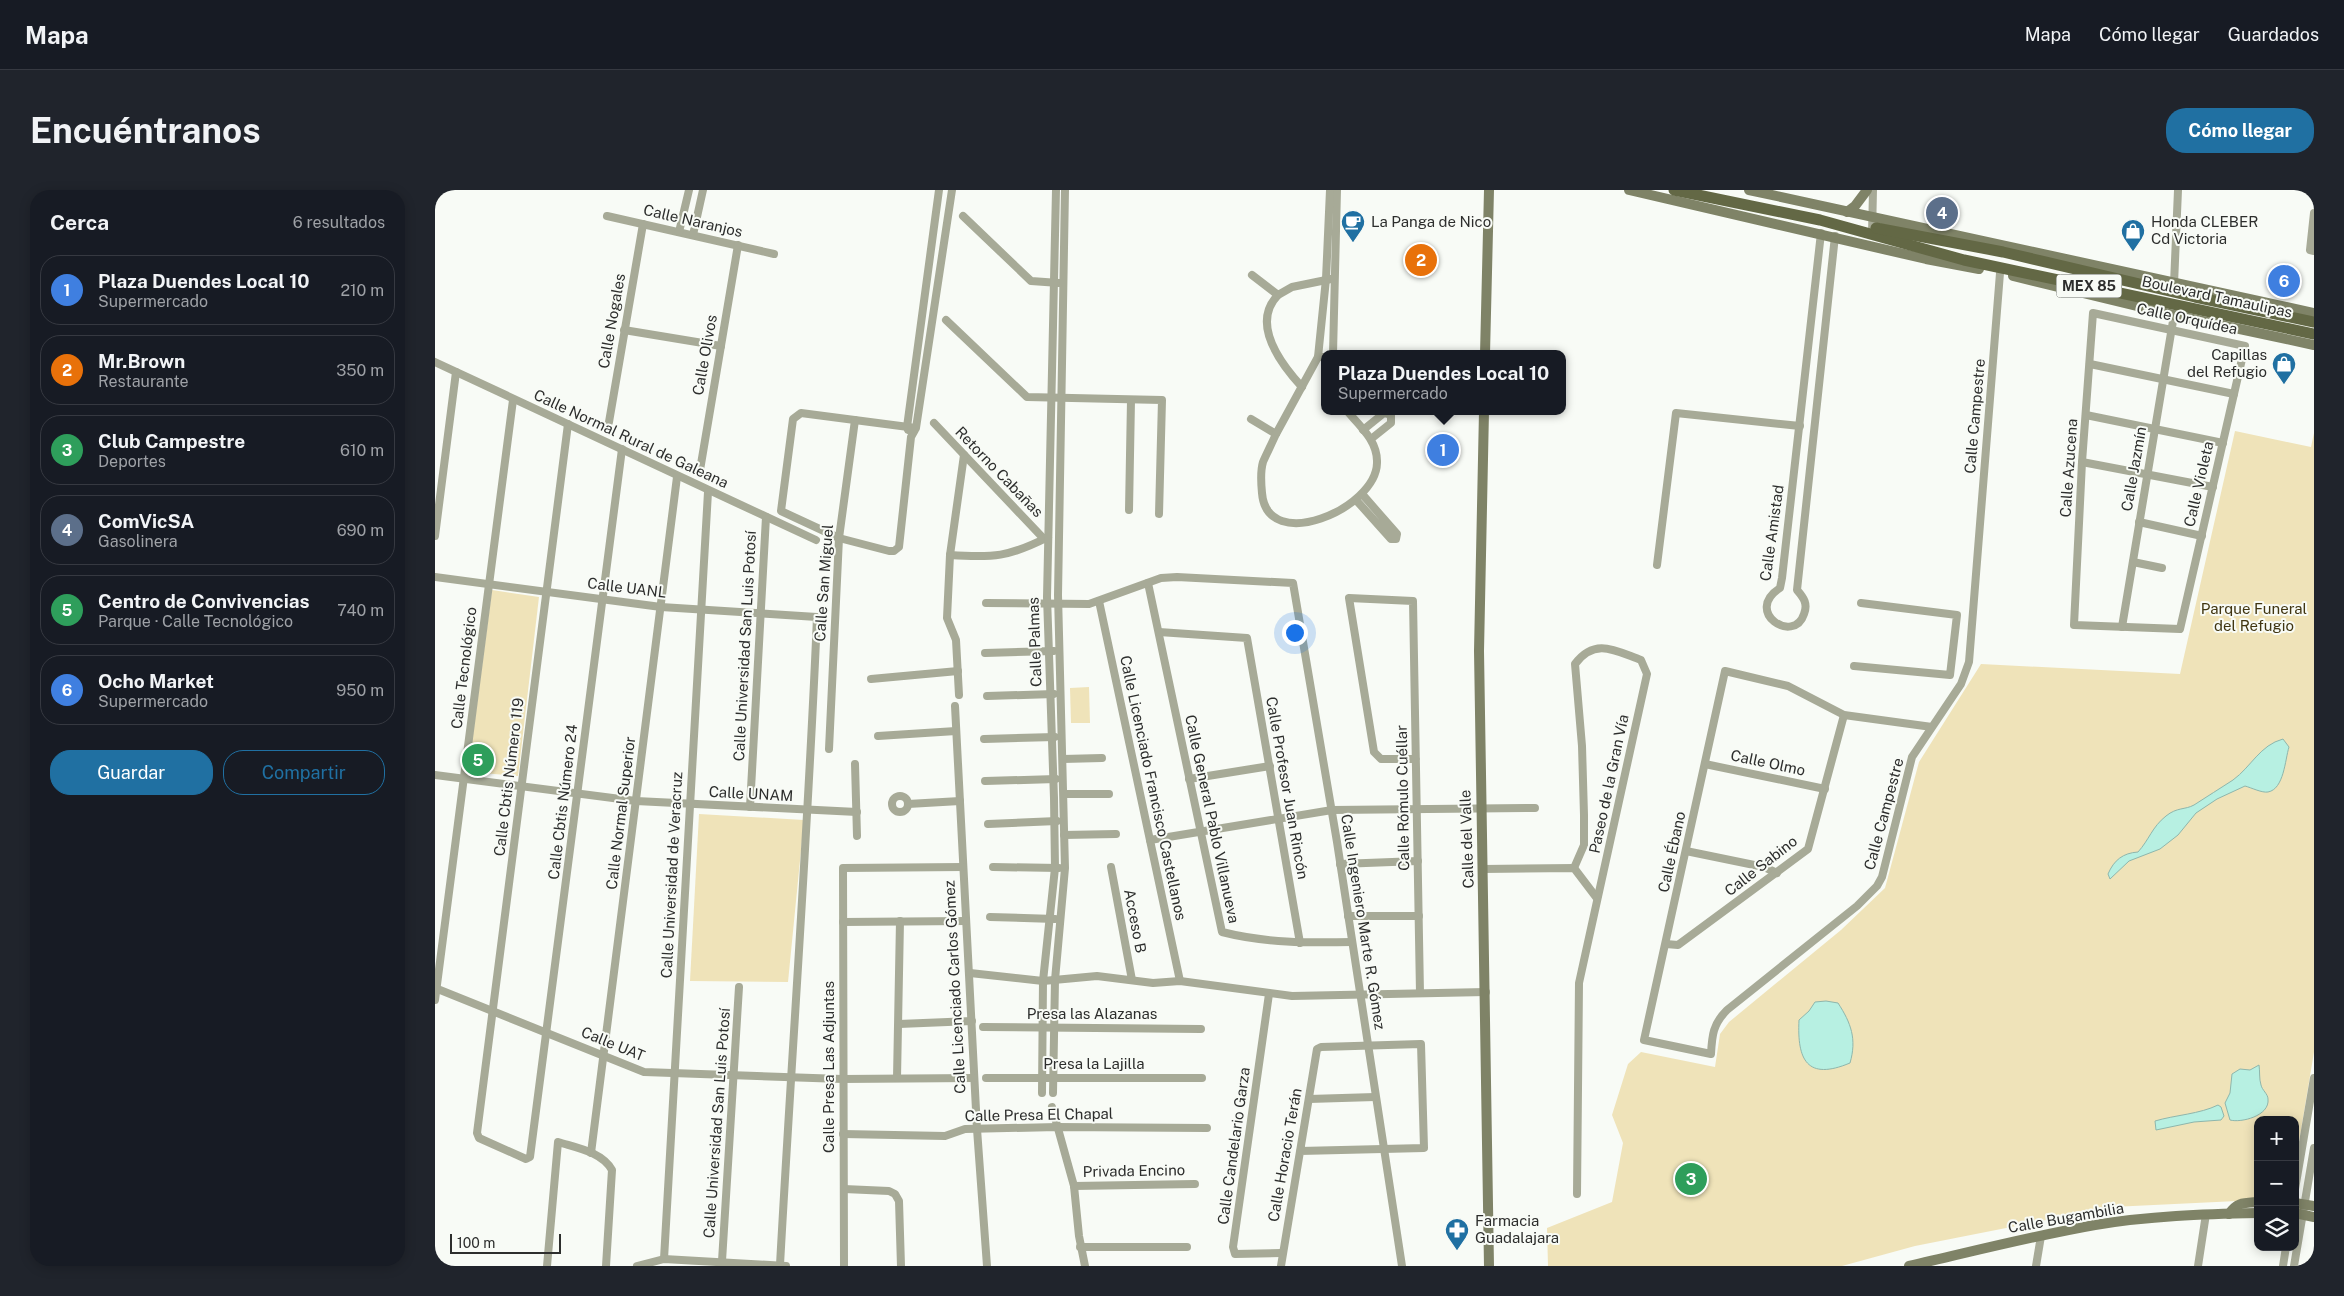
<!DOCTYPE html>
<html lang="es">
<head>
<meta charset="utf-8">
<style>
	body { margin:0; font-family:"Public Sans",sans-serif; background:#20242c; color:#f1f3f6 }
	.controls { position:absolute; right:15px; bottom:15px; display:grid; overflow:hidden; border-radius:10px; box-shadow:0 2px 12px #0003 }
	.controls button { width:45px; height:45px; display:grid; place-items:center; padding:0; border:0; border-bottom:1px solid #363941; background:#171b24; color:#f1f3f6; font:25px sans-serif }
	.scale { position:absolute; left:15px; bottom:12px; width:111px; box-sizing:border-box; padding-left:5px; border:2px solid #2d2e2d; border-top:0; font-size:14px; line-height:18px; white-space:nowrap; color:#2d2e2d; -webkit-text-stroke:4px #f8fbf6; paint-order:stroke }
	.you { position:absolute; left:859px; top:442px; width:18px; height:18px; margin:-12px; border:4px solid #fff; border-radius:50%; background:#1a73e8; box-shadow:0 0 0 8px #1a73e833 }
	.badge { display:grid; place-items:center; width:32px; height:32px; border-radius:50%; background:#2070a2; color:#fff; font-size:16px; font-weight:700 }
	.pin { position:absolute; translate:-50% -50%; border:2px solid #fff; box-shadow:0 1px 5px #0006 }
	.popup { position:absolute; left:886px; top:160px; width:245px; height:65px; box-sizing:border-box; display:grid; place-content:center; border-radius:10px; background:#171b24; filter:drop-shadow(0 1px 4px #0005); font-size:16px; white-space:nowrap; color:#9ea1a6 }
	.popup b { font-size:19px; color:#f1f3f6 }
	.popup::after { content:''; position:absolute; left:50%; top:100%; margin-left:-10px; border:10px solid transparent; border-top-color:#171b24 }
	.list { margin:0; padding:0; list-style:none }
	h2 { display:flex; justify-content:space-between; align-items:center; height:65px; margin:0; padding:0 20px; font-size:21px }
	h2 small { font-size:16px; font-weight:400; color:#9ea1a6 }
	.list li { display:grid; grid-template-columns:32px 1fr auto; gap:15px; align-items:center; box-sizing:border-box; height:70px; margin:0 10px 10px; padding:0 10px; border:1px solid #363941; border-radius:20px }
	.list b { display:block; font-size:19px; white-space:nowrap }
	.list p { margin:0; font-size:16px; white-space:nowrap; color:#9ea1a6 }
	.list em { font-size:16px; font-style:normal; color:#9ea1a6 }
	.actions { display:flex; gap:10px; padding:15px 20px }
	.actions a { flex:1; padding:11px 0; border:1px solid #2070a2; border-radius:20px; text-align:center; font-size:18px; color:#2070a2 }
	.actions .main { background:#2070a2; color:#fff }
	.icon { flex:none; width:28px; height:28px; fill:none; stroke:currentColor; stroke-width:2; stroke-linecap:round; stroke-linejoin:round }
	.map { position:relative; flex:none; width:1879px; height:1076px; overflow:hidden; border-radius:20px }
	header { display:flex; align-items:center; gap:30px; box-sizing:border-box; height:70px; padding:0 25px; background:#171b24; border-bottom:1px solid #363941 }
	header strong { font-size:24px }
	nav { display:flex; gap:28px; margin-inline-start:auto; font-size:18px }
	.intro { display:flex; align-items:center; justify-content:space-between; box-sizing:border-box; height:120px; padding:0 30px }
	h1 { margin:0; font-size:35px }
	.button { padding:12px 22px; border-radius:20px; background:#2070a2; color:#fff; font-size:18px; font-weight:700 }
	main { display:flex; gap:30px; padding:0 30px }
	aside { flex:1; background:#171b24; border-radius:20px; box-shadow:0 2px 12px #0003 }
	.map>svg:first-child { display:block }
	.green { fill:#efe3b9 }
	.water { fill:#b7f0e2; stroke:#8eb6ac }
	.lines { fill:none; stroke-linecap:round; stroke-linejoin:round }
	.street { stroke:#a7aa97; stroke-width:8 }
	.secondary { stroke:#7f8367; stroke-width:10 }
	.primary { stroke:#636845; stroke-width:11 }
	.labels { text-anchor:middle; stroke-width:4; stroke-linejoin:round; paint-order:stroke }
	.shield { fill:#f8fbf6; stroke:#6a6c69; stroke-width:1 }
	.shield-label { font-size:14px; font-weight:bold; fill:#2d2e2d }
	.street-label { font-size:15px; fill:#2d2e2d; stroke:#f8fbf6 }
	.poi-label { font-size:15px; fill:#2d2e2d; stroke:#f8fbf6; text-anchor:start }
	.park-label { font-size:15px; fill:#403511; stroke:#f8fbf6 }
</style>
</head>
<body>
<header>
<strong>Mapa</strong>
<nav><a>Mapa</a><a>Cómo llegar</a><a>Guardados</a></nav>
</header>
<div class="intro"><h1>Encuéntranos</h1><a class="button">Cómo llegar</a></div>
<main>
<aside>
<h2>Cerca<small>6 resultados</small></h2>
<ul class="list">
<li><span class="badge" style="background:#3f7fe0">1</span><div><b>Plaza Duendes Local 10</b><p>Supermercado</p></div><em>210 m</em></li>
<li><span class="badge" style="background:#e8710a">2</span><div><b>Mr.Brown</b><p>Restaurante</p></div><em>350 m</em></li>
<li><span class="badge" style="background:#2e9e5b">3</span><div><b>Club Campestre</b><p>Deportes</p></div><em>610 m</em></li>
<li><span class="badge" style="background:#5c6f8a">4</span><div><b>ComVicSA</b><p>Gasolinera</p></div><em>690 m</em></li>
<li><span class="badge" style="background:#2e9e5b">5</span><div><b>Centro de Convivencias</b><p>Parque · Calle Tecnológico</p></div><em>740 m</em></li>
<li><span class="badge" style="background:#3f7fe0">6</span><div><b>Ocho Market</b><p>Supermercado</p></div><em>950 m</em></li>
</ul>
<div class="actions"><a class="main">Guardar</a><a>Compartir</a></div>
</aside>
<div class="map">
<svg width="1879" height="1076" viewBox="0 0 1879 1076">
	<rect width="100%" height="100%" fill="#f8fbf6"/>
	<!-- green -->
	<g class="green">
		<polygon points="1800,241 1876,257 1879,243 1879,862 1860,976 1860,930 1823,930 1823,1010 1677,1017 1480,1056 1407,1076 1113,1076 1112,1038 1177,1012 1188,953 1177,925 1193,874 1206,862 1280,877 1285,844 1294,832 1406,740 1450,698 1484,572 1546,474 1745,484"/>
		<polygon points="57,400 104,407 83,586 33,582"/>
		<polygon points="654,497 655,533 636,533 635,498"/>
		<polygon points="264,624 369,630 353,792 255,791"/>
	</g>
	<!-- water -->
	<g class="water">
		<path d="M1848 549 1854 557C1850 570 1849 599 1833 602 1827 603 1817 598 1810 596L1782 609 1761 623 1743 645 1725 659 1694 671 1675 689 1673 684C1679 670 1688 663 1703 662 1714 650 1717 637 1731 626 1742 617 1750 620 1759 615 1772 607 1785 598 1798 590 1816 577 1825 555 1848 549Z"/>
		<path d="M1391 811 1403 813C1416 833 1422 849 1415 873 1372 891 1362 870 1364 830L1374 821 1380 812Z"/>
		<path d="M1824 875C1825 881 1824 889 1826 895 1827 900 1833 904 1833 909 1835 926 1806 933 1795 930L1790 913 1795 903 1797 884 1805 879 1815 880Z"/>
		<path d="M1783 915 1786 917 1789 926 1786 930 1759 932 1721 940 1720 931C1740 925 1765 924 1783 915Z"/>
	</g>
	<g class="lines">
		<!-- street -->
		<g class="street">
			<polyline points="1879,23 1875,60 1879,61"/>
			<polyline points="172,26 339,64"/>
			<polyline points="528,26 596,91 624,93"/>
			<polyline points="244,42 254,0"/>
			<path d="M1386 43 1347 388 1345 398C1308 422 1359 455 1369 424 1373 414 1369 408 1362 400L1400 46"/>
			<polyline points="1437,44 1438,0"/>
			<polyline points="258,45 268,0"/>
			<polyline points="817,85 843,105 857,97 896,89"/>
			<polyline points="1739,94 1743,0"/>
			<path d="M843 105C815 134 846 174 867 197"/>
			<polygon points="1658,123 1810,156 1745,439 1639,435 1647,272"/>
			<polyline points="511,130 592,207 727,210 724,324"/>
			<polyline points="189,140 286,156"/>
			<polyline points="898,164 902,0"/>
			<polyline points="883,167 891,89 895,0"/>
			<polyline points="0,172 381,350"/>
			<polyline points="1655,174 1799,204"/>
			<polyline points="1651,225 1788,253"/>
			<polyline points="816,229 841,244 883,167 889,167"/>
			<polyline points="174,232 208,34"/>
			<polyline points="499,233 609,349"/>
			<polyline points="133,234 42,943 44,948 91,969 95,967 187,259"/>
			<polyline points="481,238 366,223 358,229 346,321 404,348 454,361 459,361 464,357 476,247 481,238 517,0"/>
			<polyline points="473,240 472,237 504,0"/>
			<polyline points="928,240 949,223 956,225 956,233 936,249"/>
			<path d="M841 244C837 253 832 263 828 272 825 282 826 293 827 303 832 365 941 319 942 273 943 251 925 236 912 221"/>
			<polyline points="1647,272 1778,297"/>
			<polyline points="265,280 303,55"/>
			<polyline points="921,310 956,349 961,349 962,344 927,304"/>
			<polyline points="694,320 696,210"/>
			<polyline points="1704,332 1767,346"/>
			<polyline points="0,346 21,182"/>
			<path d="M515 365C558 368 574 367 613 347"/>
			<polyline points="1698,372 1727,378"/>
			<polyline points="1222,375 1241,223 1365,236"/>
			<path d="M0 387 226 417 382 427C373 643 357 859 345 1075"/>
			<path d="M713 393 787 742C830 753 873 753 917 752"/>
			<polyline points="664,411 745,791"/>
			<polyline points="551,413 654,414 726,388 742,387 858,393 902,652 967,1076"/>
			<polyline points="1687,437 1739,125"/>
			<polyline points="724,442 812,448 865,753"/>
			<polyline points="550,463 619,461"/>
			<polyline points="1419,476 1515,485 1522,425 1426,413"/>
			<polyline points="436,489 523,481"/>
			<polyline points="524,505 521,450 512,428 515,365 529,265"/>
			<polyline points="552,506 619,504"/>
			<polyline points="520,516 542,939 552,1076"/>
			<path d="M1497 537 1409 525 1353 496 1290 481 1209 850 1276 864C1277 845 1278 834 1292 820L1422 716 1442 696 1447 687 1477 567 1526 494 1534 472 1565 83"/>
			<polyline points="443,546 521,541"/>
			<polyline points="549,549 620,547"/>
			<polyline points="394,559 404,348 420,230"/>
			<polyline points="628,569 667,568"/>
			<polyline points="981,569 946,569 939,562 914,408 978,411 985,803"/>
			<polyline points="420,574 422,646"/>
			<polyline points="1270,574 1390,599"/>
			<polyline points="0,585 201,611 422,622"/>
			<polyline points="754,589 835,576"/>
			<polyline points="550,591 621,589"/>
			<polyline points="629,604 674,604"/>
			<circle cx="465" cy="614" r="8"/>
			<polyline points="473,614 525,611"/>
			<polyline points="315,617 331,327"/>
			<polyline points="553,634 622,631"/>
			<polyline points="629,645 681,644"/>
			<polyline points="715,650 897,620 1100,618"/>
			<polyline points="1251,661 1329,677 1342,683"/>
			<polyline points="905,674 983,671"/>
			<polyline points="558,677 624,678"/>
			<polyline points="676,677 697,790"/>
			<path d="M1139 678 1149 655V625L1147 556 1140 474C1160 447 1181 461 1206 470L1212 484 1144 793 1142 1004"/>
			<polyline points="1048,679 1139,678 1161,707"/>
			<polyline points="913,726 984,726"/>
			<polyline points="555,727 620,729"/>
			<polyline points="408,732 531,731"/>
			<polyline points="1231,754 1243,755 1373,659 1409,525"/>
			<polyline points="535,783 608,791 662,786 718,793 745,791 857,806 1051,802"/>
			<polyline points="0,798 209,882 407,889 539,888"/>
			<polyline points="834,804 798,1057 800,1064 846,1063"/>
			<polyline points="0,810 78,210"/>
			<polyline points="464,834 537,831"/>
			<polyline points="548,837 766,839"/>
			<polyline points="462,888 465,731"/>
			<polyline points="551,888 767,888"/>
			<polyline points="607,903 608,791 620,678 619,608 612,407 621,0"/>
			<polyline points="618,903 620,790 630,678 623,405 630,0"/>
			<polyline points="874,909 940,907"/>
			<polyline points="617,917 639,996 644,1046 650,1076"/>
			<polyline points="408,944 510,946 530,939 622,937 772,938"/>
			<polyline points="156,963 242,287"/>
			<polyline points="639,996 760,994"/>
			<polyline points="409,999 454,1001 460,1004 464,1011 466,1076"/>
			<polyline points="1860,999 1879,888"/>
			<polyline points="645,1057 752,1057"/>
			<polyline points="229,1069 273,302"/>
			<polyline points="287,1071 304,797"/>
			<path d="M112 1076 123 952C142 958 167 962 177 980L171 1076"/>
			<polyline points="202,1076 229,1069 351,1076"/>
			<polyline points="409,1076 408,678 528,677"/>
			<polyline points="846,1076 882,859 886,857 986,854 989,958 865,961"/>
			<polyline points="1601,1076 1606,1046"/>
			<polyline points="1763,1076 1771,1024"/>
			<polyline points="1848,1076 1851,1057"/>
			<polyline points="1859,1076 1879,958"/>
		</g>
		<!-- secondary -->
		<g class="secondary">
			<polyline points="1194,0 1491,69 1544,79"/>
			<polyline points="1314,0 1879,123"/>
			<polyline points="1412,22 1420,16 1432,0"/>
			<polyline points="1578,86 1739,125 1879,155"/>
			<polyline points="1050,164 1054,0"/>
			<polyline points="1049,221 1044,461 1054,1076"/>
			<polyline points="1860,1013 1879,1016"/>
			<polyline points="1860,1023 1879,1027"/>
			<path d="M1794 1024C1802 1012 1809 1013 1823 1012"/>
			<path d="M1474 1076C1536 1062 1597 1046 1660 1035 1713 1026 1769 1024 1823 1023"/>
		</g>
		<!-- primary -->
		<g class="primary">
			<polyline points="1239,0 1385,30 1529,70 1879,144"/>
			<polyline points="1441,38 1568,62 1760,107 1879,132"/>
		</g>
	</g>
	<!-- icons -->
	<defs>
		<g id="cafe-pin" transform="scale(1.25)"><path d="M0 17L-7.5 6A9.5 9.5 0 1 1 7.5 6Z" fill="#2070a2" stroke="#f8fbf6"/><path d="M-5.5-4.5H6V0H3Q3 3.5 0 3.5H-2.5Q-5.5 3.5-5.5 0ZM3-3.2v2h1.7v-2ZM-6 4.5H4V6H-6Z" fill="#fff"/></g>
		<g id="shop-pin" transform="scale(1.25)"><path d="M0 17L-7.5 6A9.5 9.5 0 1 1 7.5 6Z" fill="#2070a2" stroke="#f8fbf6"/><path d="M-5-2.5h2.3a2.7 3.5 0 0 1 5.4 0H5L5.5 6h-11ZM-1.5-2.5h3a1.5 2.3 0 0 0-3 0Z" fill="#fff"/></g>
		<g id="pharmacy-pin" transform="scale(1.25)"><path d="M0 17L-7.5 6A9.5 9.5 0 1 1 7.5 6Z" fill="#2070a2" stroke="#f8fbf6"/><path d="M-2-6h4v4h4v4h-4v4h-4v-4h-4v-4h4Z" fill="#fff"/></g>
	</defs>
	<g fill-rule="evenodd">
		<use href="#cafe-pin" x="918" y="32"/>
		<use href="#shop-pin" x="1698" y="41"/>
		<use href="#shop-pin" x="1849" y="174"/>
		<use href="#pharmacy-pin" x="1022" y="1040"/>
	</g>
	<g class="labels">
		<!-- shield labels -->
		<rect class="shield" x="1621.5" y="84.5" width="65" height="23" rx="4"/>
		<g class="shield-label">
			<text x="1654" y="101">MEX 85</text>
		</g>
		<!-- street labels -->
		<g class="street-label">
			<text transform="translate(258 31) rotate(13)" y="5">Calle Naranjos</text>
			<text transform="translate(1782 107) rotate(12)" y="5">Boulevard Tamaulipas</text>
			<text transform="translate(1752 129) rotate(12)" y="5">Calle Orquídea</text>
			<text transform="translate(177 131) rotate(-80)" y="5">Calle Nogales</text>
			<text transform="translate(270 165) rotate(-80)" y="5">Calle Olivos</text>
			<text transform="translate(1540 226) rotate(-85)" y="5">Calle Campestre</text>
			<text transform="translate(196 249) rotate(25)" y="5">Calle Normal Rural de Galeana</text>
			<text transform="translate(1634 278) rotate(-86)" y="5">Calle Azucena</text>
			<text transform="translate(1699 279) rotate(-80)" y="5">Calle Jazmín</text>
			<text transform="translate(564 282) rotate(46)" y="5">Retorno Cabañas</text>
			<text transform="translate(1764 294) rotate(-77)" y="5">Calle Violeta</text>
			<text transform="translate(1337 343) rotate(-82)" y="5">Calle Amistad</text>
			<text transform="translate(389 393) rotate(-86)" y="5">Calle San Miguel</text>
			<text transform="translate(192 398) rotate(7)" y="5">Calle UANL</text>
			<text transform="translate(600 452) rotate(-92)" y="5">Calle Palmas</text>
			<text transform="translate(310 456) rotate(-87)" y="5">Calle Universidad San Luis Potosí</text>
			<text transform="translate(29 478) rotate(-83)" y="5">Calle Tecnológico</text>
			<text transform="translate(1333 573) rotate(12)" y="5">Calle Olmo</text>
			<text transform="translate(74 587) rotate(-83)" y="5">Calle Cbtis Número 119</text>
			<text transform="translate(1174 594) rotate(-78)" y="5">Paseo de la Gran Vía</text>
			<text transform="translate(718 598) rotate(78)" y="5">Calle Licenciado Francisco Castellanos</text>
			<text transform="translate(852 598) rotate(80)" y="5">Calle Profesor Juan Rincón</text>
			<text transform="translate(316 604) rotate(3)" y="5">Calle UNAM</text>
			<text transform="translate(968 608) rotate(-91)" y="5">Calle Rómulo Cuéllar</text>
			<text transform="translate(128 612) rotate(-83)" y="5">Calle Cbtis Número 24</text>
			<text transform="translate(186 623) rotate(-83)" y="5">Calle Normal Superior</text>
			<text transform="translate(1449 624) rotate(-75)" y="5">Calle Campestre</text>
			<text transform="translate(777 629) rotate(78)" y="5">Calle General Pablo Villanueva</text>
			<text transform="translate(1032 649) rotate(-92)" y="5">Calle del Valle</text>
			<text transform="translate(1237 662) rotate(-78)" y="5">Calle Ébano</text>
			<text transform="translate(1326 676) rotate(-38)" y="5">Calle Sabino</text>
			<text transform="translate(237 685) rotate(-87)" y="5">Calle Universidad de Veracruz</text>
			<text transform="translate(700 731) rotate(79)" y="5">Acceso B</text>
			<text transform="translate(928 732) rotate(81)" y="5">Calle Ingeniero Marte R. Gómez</text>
			<text transform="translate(520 797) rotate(-93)" y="5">Calle Licenciado Carlos Gómez</text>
			<text x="657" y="829">Presa las Alazanas</text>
			<text transform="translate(178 854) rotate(22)" y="5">Calle UAT</text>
			<text x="659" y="879">Presa la Lajilla</text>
			<text transform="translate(394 877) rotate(-90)" y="5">Calle Presa Las Adjuntas</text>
			<text transform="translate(604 925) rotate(-1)" y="5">Calle Presa El Chapal</text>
			<text transform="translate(282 933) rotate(-86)" y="5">Calle Universidad San Luis Potosí</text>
			<text transform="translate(799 956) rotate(-82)" y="5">Calle Candelario Garza</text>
			<text transform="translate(850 965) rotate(-80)" y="5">Calle Horacio Terán</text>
			<text transform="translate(699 981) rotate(-1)" y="5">Privada Encino</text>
			<text transform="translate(1631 1028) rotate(-10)" y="5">Calle Bugambilia</text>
		</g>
		<!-- poi labels -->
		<g class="poi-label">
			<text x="936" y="37">La Panga de Nico</text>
			<text x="1716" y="37">Honda CLEBER<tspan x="1716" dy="17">Cd Victoria</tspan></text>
			<text x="1832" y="170" text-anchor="end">Capillas<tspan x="1832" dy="17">del Refugio</tspan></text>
			<text x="1040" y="1036">Farmacia<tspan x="1040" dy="17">Guadalajara</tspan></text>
		</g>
		<!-- park labels -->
		<g class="park-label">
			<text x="1819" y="424">Parque Funeral<tspan x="1819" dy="17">del Refugio</tspan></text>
		</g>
	</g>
</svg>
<div class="controls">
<button>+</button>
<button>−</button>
<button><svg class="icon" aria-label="layers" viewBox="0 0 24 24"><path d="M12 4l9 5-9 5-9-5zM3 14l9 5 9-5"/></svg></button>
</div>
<div class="scale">100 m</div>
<div class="you"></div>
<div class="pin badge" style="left:1008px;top:260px;background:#3f7fe0">1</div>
<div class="popup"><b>Plaza Duendes Local 10</b>Supermercado</div>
<div class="pin badge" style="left:986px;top:70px;background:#e8710a">2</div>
<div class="pin badge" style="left:1256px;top:989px;background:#2e9e5b">3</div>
<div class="pin badge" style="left:1507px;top:23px;background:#5c6f8a">4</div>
<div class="pin badge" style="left:43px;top:570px;background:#2e9e5b">5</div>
<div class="pin badge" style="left:1849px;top:91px;background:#3f7fe0">6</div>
</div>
</main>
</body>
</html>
